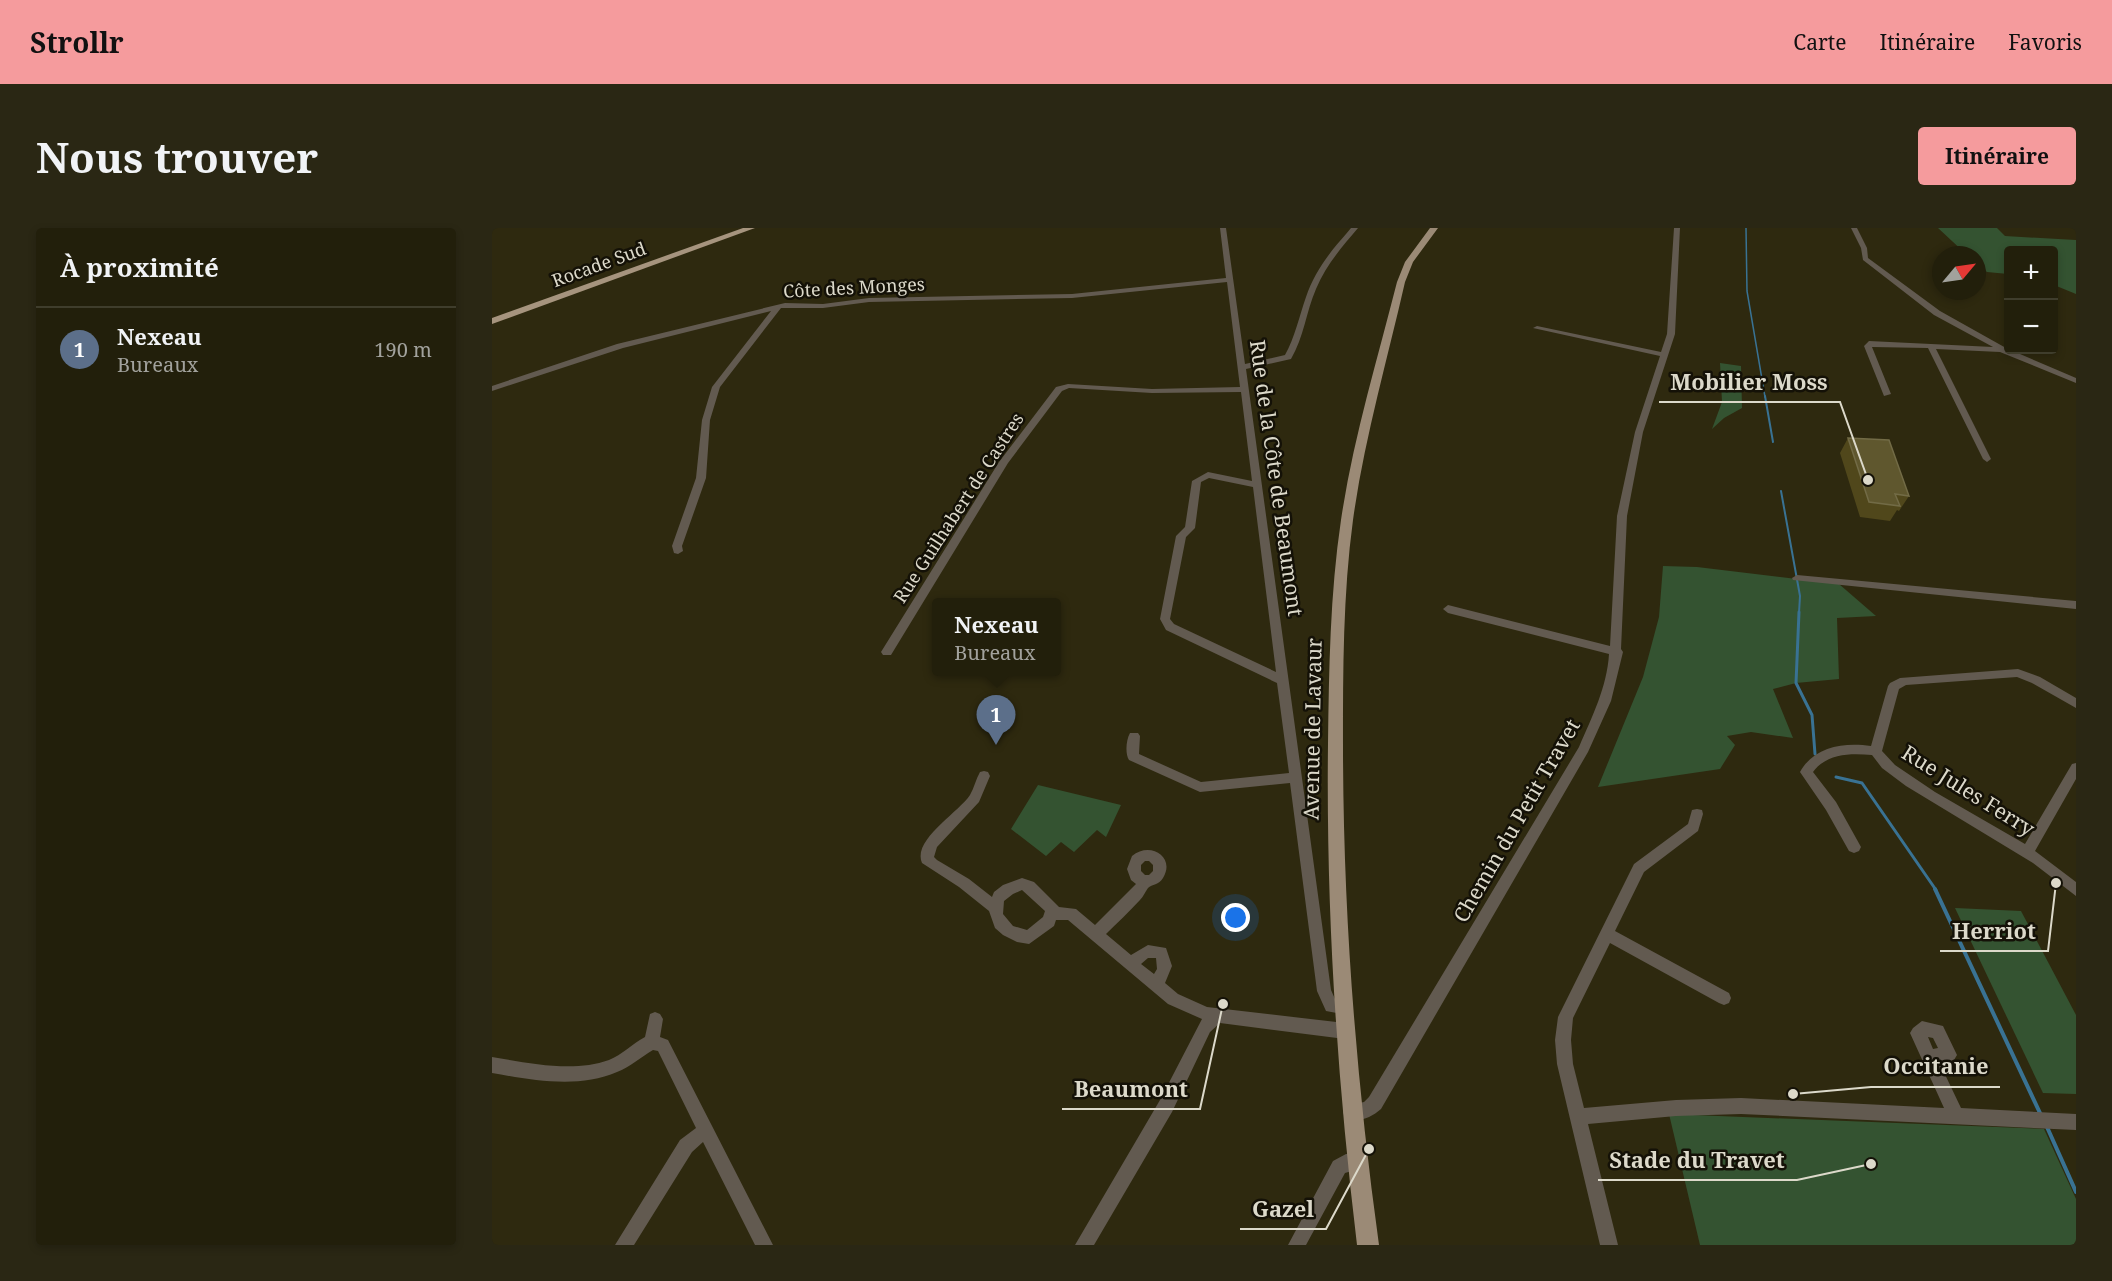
<!DOCTYPE html>
<html lang="fr">
<head>
<meta charset="utf-8">
<style>
	body { margin:0; font-family:"Noto Serif",serif; background:#2a2714; color:#f1f3f6 }
	.controls { position:absolute; right:18px; top:18px; display:grid; overflow:hidden; border-radius:6px; box-shadow:0 3px 9px #0003 }
	.controls button { width:54px; height:54px; display:grid; place-items:center; padding:0; border:0; border-bottom:2px solid #3f3d2c; background:#221f0b; color:#f1f3f6; font:30px sans-serif }
	.compass { position:absolute; left:1440px; top:18px; width:54px; height:54px; border-radius:50%; background:#221f0b; box-shadow:0 3px 9px #0003; rotate:61deg }
	.you { position:absolute; left:744px; top:690px; width:21px; height:21px; margin:-15px; border:4px solid #fff; border-radius:50%; background:#1a73e8; box-shadow:0 0 0 9px #1a73e833 }
	.badge { display:grid; place-items:center; width:39px; height:39px; border-radius:50%; background:#f59b9d; color:#fff; font-size:20px; font-weight:700 }
	.pin { position:absolute; translate:-50% -50px; filter:drop-shadow(0 2px 3px #0008) }
	.pin::after { content:''; position:absolute; top:32px; width:21px; height:18px; background:inherit; clip-path:polygon(0 0,100% 0,50% 100%) }
	.popup { position:absolute; left:440px; top:370px; width:129px; height:78px; box-sizing:border-box; display:grid; place-content:center; border-radius:6px; background:#221f0b; filter:drop-shadow(0 2px 4px #0005); font-size:20px; white-space:nowrap; color:#a2a29d }
	.popup b { font-size:22px; color:#f1f3f6 }
	.popup::after { content:''; position:absolute; left:50%; top:100%; margin-left:-12px; border:12px solid transparent; border-top-color:#221f0b }
	.list { margin:0; padding:0; list-style:none }
	h2 { display:flex; justify-content:space-between; align-items:center; height:78px; margin:0; padding:0 24px; font-size:26px }
	h2 small { font-size:20px; font-weight:400; color:#a2a29d }
	.list li { display:grid; grid-template-columns:39px 1fr auto; gap:18px; align-items:center; box-sizing:border-box; height:84px; padding:0 24px; border-top:2px solid #3f3d2c }
	.list b { display:block; font-size:22px; white-space:nowrap }
	.list p { margin:0; font-size:20px; white-space:nowrap; color:#a2a29d }
	.list em { font-size:20px; font-style:normal; color:#a2a29d }
	.map { position:relative; flex:none; width:1584px; height:1017px; overflow:hidden; border-radius:6px }
	header { display:flex; align-items:center; gap:36px; box-sizing:border-box; height:84px; padding:0 30px; background:#f59b9d; color:#111 }
	header strong { font-size:28px }
	nav { display:flex; gap:33px; margin-inline-start:auto; font-size:21px }
	.intro { display:flex; align-items:center; justify-content:space-between; box-sizing:border-box; height:144px; padding:0 36px }
	h1 { margin:0; font-size:42px }
	.button { padding:15px 27px; border-radius:6px; background:#f59b9d; color:#111; font-size:21px; font-weight:700 }
	main { display:flex; gap:36px; padding:0 36px }
	aside { flex:1; background:#221f0b; border-radius:6px; box-shadow:0 3px 9px #0003 }
	.map>svg:first-child { display:block }
	.green { fill:#345331 }
	.lines { fill:none; stroke-linecap:round; stroke-linejoin:round }
	.stream-far3 { stroke:#397293; stroke-width:1.5 }
	.stream-far2 { stroke:#397293; stroke-width:2 }
	.stream-far1 { stroke:#397293; stroke-width:3 }
	.stream { stroke:#397293; stroke-width:4 }
	.minor { fill:#625a50; fill-rule:evenodd }
	.primary { fill:#9b8a76; fill-rule:evenodd }
	.trunk { fill:#a6947e; fill-rule:evenodd }
	.wall { fill:#50471b }
	.building { fill:#5f572e; stroke:#726b46; stroke-width:1.5 }
	.labels { text-anchor:middle; stroke-width:5; stroke-linejoin:round; paint-order:stroke }
	.far-street-label { font-size:18px; fill:#dcd9ca; stroke:#141107 }
	.street-label { font-size:21px; fill:#dcd9ca; stroke:#141107 }
	.leader { fill:none; stroke:#dcd9ca; stroke-width:2 }
	.callout-dot { fill:#dcd9ca; stroke:#141107; stroke-width:2 }
	.callout-label { font-size:22px; text-anchor:middle; font-weight:bold; fill:#dcd9ca; stroke:#141107; stroke-width:5; stroke-linejoin:round; paint-order:stroke }
</style>
</head>
<body>
<header>
<strong>Strollr</strong>
<nav><a>Carte</a><a>Itinéraire</a><a>Favoris</a></nav>
</header>
<div class="intro"><h1>Nous trouver</h1><a class="button">Itinéraire</a></div>
<main>
<aside>
<h2>À proximité<small></small></h2>
<ul class="list">
<li><span class="badge" style="background:#5c6f8a">1</span><div><b>Nexeau</b><p>Bureaux</p></div><em>190 m</em></li>
</ul>
</aside>
<div class="map">
<svg width="1584" height="1017" viewBox="0 0 1584 1017">
	<rect width="100%" height="100%" fill="#2e290f"/>
	<!-- green -->
	<g class="green">
		<polygon points="1446,0 1505,0 1513,8 1584,12 1584,66 1562,57 1562,22 1516,22 1516,46 1495,44 1485,36 1485,27 1475,27"/>
		<polygon points="1228,135 1249,138 1250,180 1232,190 1220,201 1230,174"/>
		<polygon points="1171,338 1205,339 1347,356 1384,388 1345,390 1347,451 1304,455 1281,461 1301,510 1259,504 1235,508 1243,517 1228,541 1106,559 1151,449 1167,389"/>
		<polygon points="546,557 629,577 614,609 605,602 582,624 569,614 554,628 519,601"/>
		<polygon points="1463,680 1529,683 1584,787 1584,866 1551,865"/>
		<polygon points="1177,886 1552,901 1584,971 1584,1017 1208,1017"/>
	</g>
	<g class="lines">
		<!-- stream-far3 -->
		<polyline class="stream-far3" points="1254,0 1255,63 1273,169"/>
		<!-- stream-far2 -->
		<g class="stream-far2">
			<polyline points="1273,168 1281,214"/>
			<polyline points="1289,263 1308,368 1307,385"/>
		</g>
		<!-- stream-far1 -->
		<g class="stream-far1">
			<polyline points="1307,384 1304,455 1320,487 1323,526"/>
			<polyline points="1344,549 1370,555 1444,662"/>
		</g>
		<!-- stream -->
		<g class="stream">
			<polyline points="1443,661 1548,885"/>
			<polyline points="1555,899 1584,964"/>
		</g>
		<!-- minor -->
		<g class="minor">
			<path d="M728 0H734L753 136 793 127C803 109 807 89 814 69 822 45 837 25 854 6L859 0H866C850 19 834 37 824 61 814 84 812 109 799 131L754 141 839 762 843 771 855 774 857 779 855 784 850 786 834 783 825 763 798 555 708 564 637 532C633 526 634 512 638 505H646L648 508 647 526 709 554 797 545 785 455 674 402 668 391 684 308 693 299 700 253 716 244 760 253 749 164 660 165 577 160 570 163 516 235 399 427H391L389 424 507 234 564 159 576 156 660 161 748 159 735 54 580 70 377 74 331 80H289L228 159 218 192 214 250 190 318 191 323 186 326 182 325 180 318 204 250 210 192 220 159 279 83 131 120 0 163V158L125 116 293 75 331 76 377 70 580 66 734 50ZM717 250 761 259 784 444 682 396 678 391 694 309 703 300 709 254Z"/>
			<path d="M1182 0H1188L1183 106 1151 204 1135 288 1129 421 1131 424 1119 473 1096 524 889 881C879 890 866 895 853 890L851 884 853 878 872 874 877 869 1087 519C1100 489 1115 459 1117 426L956 385 951 381 956 377 1118 418 1125 288 1143 204 1168 128 1041 100 1045 98 1169 124 1175 106Z"/>
			<polygon points="1359,0 1365,0 1375,20 1376,30 1448,83 1514,120 1584,150 1584,155 1508,124 1444,121 1499,231 1495,234 1491,231 1436,120 1380,119 1399,166 1392,168 1372,118 1377,113 1501,119 1442,87 1371,32 1369,20"/>
			<polygon points="1305,347 1584,373 1584,381 1301,352 1300,350"/>
			<path d="M1526 441 1548 449 1584 470V480L1540 455 1525 449 1414 457 1407 461 1390 523 1403 537 1443 564 1533 616 1580 536 1584 535V551L1543 623 1584 654V668L1541 635 1414 558 1390 540 1380 527C1359 525 1335 525 1321 544L1344 574 1369 619 1367 623 1362 625 1357 623 1334 582 1308 544C1322 518 1353 514 1379 518L1396 458 1398 455 1408 450Z"/>
			<path d="M492 543 496 544 498 548 487 574 445 619 442 629 445 632 477 651 500 669 502 664 511 657 530 650 542 654 567 679 584 681 603 697 644 656 639 652 635 641 640 628C658 613 684 629 671 650 667 657 660 656 656 660 653 664 651 669 648 672 637 684 625 695 614 706L639 727 656 717 674 720 680 738 673 755 686 766 715 779 853 795 858 798 861 803 858 808 853 811 728 795 718 804 680 884 602 1017H583L668 872 710 791 676 776 576 692H564L562 698 537 716 525 714 511 707 503 700 497 683 467 659 430 635C420 612 466 585 478 567 482 560 484 551 488 544ZM653 633H657L661 637V643L657 647H653L649 643V637ZM530 662 553 683 551 689 535 702 521 698 511 686 512 673 521 666ZM656 730H664L665 741 662 746 649 736Z"/>
			<path d="M1205 581 1210 582 1211 586 1206 603 1152 644 1123 703 1237 765 1239 770 1237 775 1232 777 1227 775 1118 715 1081 790 1079 812 1081 836 1092 880 1184 872 1249 870 1452 880 1418 805 1421 800 1430 793 1451 798 1465 827 1462 832 1448 836 1469 880 1584 886V902L1249 886 1184 888 1096 896 1126 1017H1108L1065 836 1063 812 1066 789 1142 636 1196 596 1200 582ZM1436 809 1441 810 1446 820 1441 821Z"/>
			<path d="M163 784 168 786 171 791 168 809 176 812 281 1017H263L211 914 200 924 142 1017H123L188 912 204 900 166 823 161 822C149 829 138 839 125 844 86 861 40 852 0 845V829C37 835 81 845 117 832 130 827 140 816 153 809L158 786Z"/>
			<polygon points="854,926 864,926 870,928 872,934 870,940 853,945 814,1017 796,1017 841,933"/>
		</g>
		<!-- primary -->
		<path class="primary" d="M938 0H946L921 34 913 54C895 133 872 212 861 292 851 366 851 442 851 516 851 684 864 851 887 1017H865C845 850 834 684 836 516 837 441 838 366 849 292 861 211 885 133 905 54L913 34Z"/>
		<!-- trunk -->
		<polygon class="trunk" points="251,0 263,0 0,96 0,90"/>
	</g>
	<!-- wall -->
	<polygon class="wall" points="1356,210 1417,268 1407,283 1405,282 1398,293 1368,289 1348,225"/>
	<!-- building -->
	<polygon class="building" points="1356,210 1397,212 1417,268 1403,266 1408,278 1377,274"/>
	<g class="labels">
		<!-- far-street labels -->
		<g class="far-street-label">
			<text transform="translate(107 37) rotate(-20)" y="6">Rocade Sud</text>
			<text transform="translate(362 60) rotate(-3)" y="6">Côte des Monges</text>
			<text transform="translate(467 280) rotate(-57)" y="6">Rue Guilhabert de Castres</text>
		</g>
		<!-- street labels -->
		<g class="street-label">
			<text transform="translate(784 250) rotate(82)" y="7">Rue de la Côte de Beaumont</text>
			<text transform="translate(821 501) rotate(-89)" y="7">Avenue de Lavaur</text>
			<text transform="translate(1476 563) rotate(32)" y="7">Rue Jules Ferry</text>
			<text transform="translate(1025 593) rotate(-60)" y="7">Chemin du Petit Travet</text>
		</g>
	</g>
	<!-- callouts -->
	<path class="leader" d="M1376 252L1348 174H1167M1564 655L1556 723H1448M1301 866L1379 859H1508M731 776L708 881H570M1379 936L1305 952H1106M877 921L834 1001H748"/>
	<g class="callout-dot">
		<circle cx="1376" cy="252" r="6"/>
		<circle cx="1564" cy="655" r="6"/>
		<circle cx="1301" cy="866" r="6"/>
		<circle cx="731" cy="776" r="6"/>
		<circle cx="1379" cy="936" r="6"/>
		<circle cx="877" cy="921" r="6"/>
	</g>
	<g class="callout-label">
		<text x="1257" y="162">Mobilier Moss</text>
		<text x="1502" y="711">Herriot</text>
		<text x="1444" y="846">Occitanie</text>
		<text x="639" y="869">Beaumont</text>
		<text x="1205" y="940">Stade du Travet</text>
		<text x="791" y="989">Gazel</text>
	</g>
</svg>
<div class="controls">
<button>+</button>
<button>−</button>
</div>
<svg class="compass" viewBox="-18 -18 36 36"><path d="M0-13l5 13h-10z" fill="#e53935"/><path d="M0 13l5-13h-10z" fill="#a2a29d"/></svg>
<div class="you"></div>
<div class="pin badge" style="left:504px;top:517px;background:#5c6f8a">1</div>
<div class="popup"><b>Nexeau</b>Bureaux</div>
</div>
</main>
</body>
</html>
